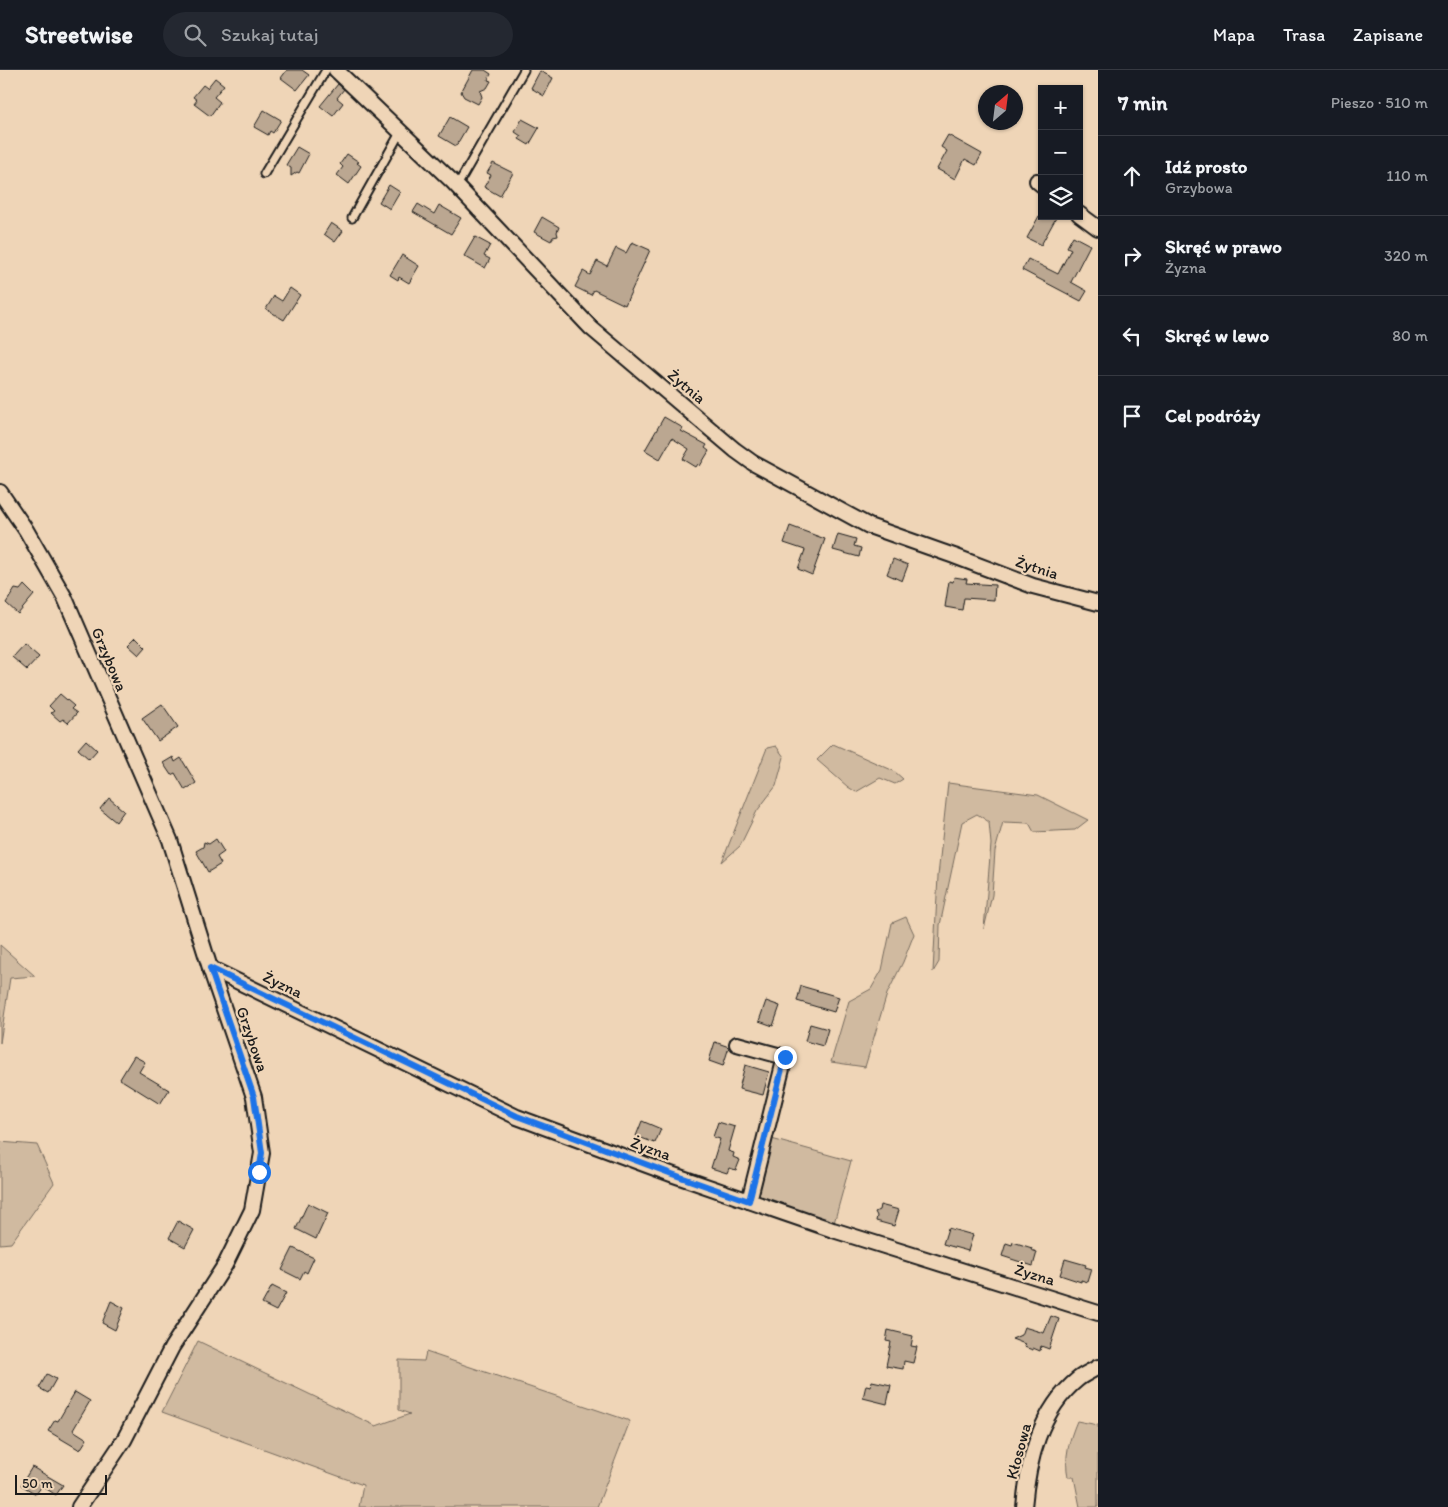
<!DOCTYPE html>
<html lang="pl">
<head>
<meta charset="utf-8">
<style>
	body { margin:0; font-family:Itim,sans-serif; background:#242831; color:#f1f3f6 }
	.controls { position:absolute; right:15px; top:15px; display:grid; overflow:hidden; border-radius:0px; box-shadow:0 1px 4px #0004 }
	.controls button { width:45px; height:45px; display:grid; place-items:center; padding:0; border:0; border-bottom:1px solid #363941; background:#171b24; color:#f1f3f6; font:25px sans-serif }
	.compass { position:absolute; left:978px; top:15px; width:45px; height:45px; border-radius:50%; background:#171b24; box-shadow:0 1px 4px #0004; rotate:28deg }
	.scale { position:absolute; left:15px; bottom:12px; width:92px; box-sizing:border-box; padding-left:5px; border:2px solid #1c1c1c; border-top:0; font-size:14px; line-height:18px; white-space:nowrap; color:#1c1c1c; -webkit-text-stroke:4px #efd5b7; paint-order:stroke }
	.stop { position:absolute; width:15px; height:15px; margin:-11px; border:4px solid #1a73e8; border-radius:50%; background:#fff }
	.stop.end { background:#1a73e8; border-color:#fff; box-shadow:0 1px 5px #0008 }
	.list { margin:0; padding:0; list-style:none }
	h2 { display:flex; justify-content:space-between; align-items:center; height:65px; margin:0; padding:0 20px; font-size:21px }
	h2 small { font-size:16px; font-weight:400; color:#9ea1a6 }
	.list li { display:grid; grid-template-columns:32px 1fr auto; gap:15px; align-items:center; box-sizing:border-box; height:80px; padding:0 20px; border-top:1px solid #363941 }
	.list b { display:block; font-size:19px; white-space:nowrap }
	.list p { margin:0; font-size:16px; white-space:nowrap; color:#9ea1a6 }
	.list em { font-size:16px; font-style:normal; color:#9ea1a6 }
	.icon { flex:none; width:28px; height:28px; fill:none; stroke:currentColor; stroke-width:2; stroke-linecap:round; stroke-linejoin:round }
	.map { position:relative; flex:none; width:1098px; height:1437px; overflow:hidden }
	header { display:flex; align-items:center; gap:30px; box-sizing:border-box; height:70px; padding:0 25px; background:#171b24; border-bottom:1px solid #363941 }
	header strong { font-size:24px }
	nav { display:flex; gap:28px; margin-inline-start:auto; font-size:18px }
	.search { width:350px; height:45px; background:#242831; display:flex; align-items:center; gap:12px; box-sizing:border-box; padding:0 18px; border-radius:28px; color:#9ea1a6; font-size:19px }
	main { display:flex }
	aside { flex:1; background:#171b24 }
	.map>svg:first-child { display:block }
	.green { fill:#d0baa0; stroke:#766b5e }
	.building { fill:#bba791; stroke:#1c1c1c }
	.lines { fill:none; stroke-linecap:round; stroke-linejoin:round }
	.lane-casing { stroke:#1c1c1c; stroke-width:11 }
	.street-casing { stroke:#1c1c1c; stroke-width:18 }
	.lane { stroke:#efd5b7; stroke-width:7 }
	.street { stroke:#efd5b7; stroke-width:14 }
	.route { stroke:#1a73e8; stroke-width:6 }
	.labels { text-anchor:middle; stroke-width:4.5; stroke-linejoin:round; paint-order:stroke }
	.street-label { font-size:16px; fill:#1c1c1c; stroke:#efd5b7 }
</style>
</head>
<body>
<header>
<strong>Streetwise</strong>
<div class="search"><svg class="icon" aria-label="search" viewBox="0 0 24 24"><circle cx="10" cy="10" r="6"/><path d="M15 15l6 6"/></svg>Szukaj tutaj</div>
<nav><a>Mapa</a><a>Trasa</a><a>Zapisane</a></nav>
</header>
<main>
<div class="map">
<svg width="1098" height="1437" viewBox="0 0 1098 1437">
	<rect width="100%" height="100%" fill="#efd5b7"/>
	<filter id="ink" filterUnits="userSpaceOnUse"><feTurbulence type="fractalNoise" baseFrequency=".02" numOctaves="2"/><feDisplacementMap in="SourceGraphic" scale="10" xChannelSelector="R" yChannelSelector="G"/><feConvolveMatrix kernelMatrix="1 2 1 2 8 2 1 2 1" color-interpolation-filters="sRGB"/></filter>
	<g filter="url(#ink)">
		<!-- green -->
		<g class="green">
			<polygon points="833,674 894,701 903,709 895,714 880,708 856,722 848,717 817,690"/>
			<polygon points="776,676 784,687 776,716 757,741 740,776 722,792 767,678"/>
			<polygon points="948,713 1038,725 1088,750 1075,760 1034,762 1029,753 1003,752 995,781 992,825 984,859 991,774 989,752 977,744 962,752 940,855 939,892 933,902 938,806"/>
			<polygon points="906,847 914,864 903,892 887,924 865,997 831,992 849,931 871,919 882,900 892,853"/>
			<polygon points="0,875 35,906 10,908 0,973"/>
			<polygon points="768,1068 851,1091 834,1153 758,1128"/>
			<polygon points="0,1072 37,1075 54,1113 11,1173 0,1174"/>
			<polygon points="198,1271 376,1356 410,1344 399,1340 399,1290 424,1291 426,1282 630,1351 597,1437 359,1437 363,1415 162,1342"/>
			<path d="M1077 1351 1098 1355V1437H1080L1074 1407H1068C1064 1388 1069 1370 1077 1351Z"/>
		</g>
		<!-- building -->
		<g class="building">
			<polygon points="287,0 302,0 309,5 297,20 281,8"/>
			<polygon points="473,0 485,0 491,4 488,10 491,11 487,18 480,21 482,27 478,34 464,27 461,22"/>
			<polygon points="540,1 553,8 544,26 531,18"/>
			<polygon points="215,8 224,15 214,27 220,32 210,46 194,34 197,30 193,27 203,15 207,18"/>
			<polygon points="338,14 344,19 337,28 343,33 333,46 320,36"/>
			<polygon points="264,40 281,50 273,63 270,61 268,65 254,57"/>
			<polygon points="450,47 467,57 456,76 439,66"/>
			<polygon points="522,49 539,58 529,75 519,69 521,66 515,62"/>
			<polygon points="948,65 982,84 976,95 965,89 955,109 937,99 947,81 941,77"/>
			<polygon points="297,77 309,84 299,103 297,102 291,106 291,98 286,95"/>
			<polygon points="347,84 359,92 357,93 361,96 349,114 337,105 343,97 340,94"/>
			<polygon points="493,93 513,103 500,126 484,117 491,105 487,103"/>
			<polygon points="389,115 400,122 390,139 379,132"/>
			<polygon points="418,134 434,144 439,135 461,148 451,164 413,142"/>
			<polygon points="1039,146 1057,146 1041,175 1027,168"/>
			<polygon points="542,147 559,157 557,162 558,166 553,167 551,171 534,162"/>
			<polygon points="331,153 343,161 335,172 324,164"/>
			<polygon points="1073,166 1090,175 1071,212 1087,221 1081,231 1022,200 1028,189 1058,204 1071,179 1067,177"/>
			<polygon points="475,167 490,175 484,186 490,189 485,198 464,186"/>
			<polygon points="632,172 650,180 625,235 594,220 591,225 575,217 583,201 590,205 597,191 607,196 616,178 626,183"/>
			<polygon points="402,185 419,196 409,213 399,207 398,210 390,205"/>
			<polygon points="290,218 300,225 284,250 266,239 274,226 282,231"/>
			<polygon points="664,347 683,358 681,361 707,375 705,378 709,381 700,396 698,394 696,397 683,389 689,379 672,368 660,389 645,380"/>
			<polygon points="790,456 825,469 812,505 798,499 805,480 784,473"/>
			<polygon points="838,464 856,469 854,476 861,478 859,487 833,480"/>
			<polygon points="893,489 908,495 902,511 887,504"/>
			<polygon points="954,507 967,509 966,513 995,515 994,530 964,528 962,540 945,537 949,511 953,512"/>
			<polygon points="24,515 34,525 18,544 6,533 15,519 20,520"/>
			<polygon points="136,567 146,577 139,585 128,575"/>
			<polygon points="24,574 39,587 27,600 12,587"/>
			<polygon points="60,624 74,636 71,639 77,643 68,653 63,649 60,651 51,643 54,641 49,636"/>
			<polygon points="162,634 178,657 158,671 142,648"/>
			<polygon points="86,670 97,680 89,689 78,679"/>
			<polygon points="173,687 175,692 181,688 196,713 185,720 175,703 171,705 163,693"/>
			<polygon points="109,728 124,741 116,752 100,739"/>
			<polygon points="216,769 224,782 217,787 221,794 208,802 196,781 203,777 204,772 209,774"/>
			<polygon points="801,916 839,927 834,942 797,931"/>
			<polygon points="766,931 780,936 773,956 759,951"/>
			<polygon points="810,954 828,959 823,976 805,971"/>
			<polygon points="715,972 729,977 723,996 709,991"/>
			<polygon points="134,986 145,992 139,1002 169,1020 160,1034 120,1009"/>
			<polygon points="745,995 769,1002 763,1025 739,1019"/>
			<polygon points="642,1051 661,1059 655,1073 636,1066"/>
			<polygon points="718,1052 735,1057 728,1081 734,1083 733,1087 740,1090 736,1100 729,1098 727,1103 711,1098 720,1069 713,1067"/>
			<polygon points="308,1133 328,1143 316,1169 296,1159"/>
			<polygon points="880,1135 899,1140 894,1156 876,1151 877,1146 875,1142 879,1140"/>
			<polygon points="178,1151 194,1160 185,1177 169,1168"/>
			<polygon points="948,1158 973,1165 968,1181 943,1174"/>
			<polygon points="1013,1172 1032,1178 1031,1180 1037,1182 1033,1196 1002,1186 1006,1173 1012,1175"/>
			<polygon points="293,1178 314,1188 307,1203 304,1201 300,1209 282,1200"/>
			<polygon points="1065,1189 1086,1195 1085,1197 1092,1199 1088,1212 1081,1210 1081,1212 1060,1205"/>
			<polygon points="272,1216 286,1223 276,1241 262,1234"/>
			<polygon points="111,1231 124,1238 115,1260 102,1253"/>
			<polygon points="1051,1246 1059,1249 1049,1279 1041,1276 1040,1281 1033,1278 1033,1280 1024,1277 1025,1274 1012,1269 1021,1265 1024,1257 1044,1263"/>
			<polygon points="888,1260 913,1266 911,1276 917,1277 913,1293 904,1291 903,1299 886,1296 891,1272 886,1271"/>
			<polygon points="47,1304 56,1309 48,1323 39,1318"/>
			<polygon points="872,1311 891,1315 887,1334 863,1328 866,1315 871,1316"/>
			<polygon points="75,1322 90,1331 73,1360 87,1369 80,1380 48,1361 55,1350 58,1351"/>
			<polygon points="32,1397 63,1415 56,1425 42,1416 36,1424 21,1415"/>
		</g>
		<g class="lines">
			<!-- lane casing -->
			<g class="lane-casing">
				<g id="lane">
					<polyline points="264,104 326,0"/>
					<polyline points="457,116 524,0"/>
					<polyline points="352,148 401,61"/>
				</g>
			</g>
			<!-- street casing -->
			<g class="street-casing">
				<g id="street">
					<polyline points="336,0 453,112 591,258 735,380 753,393 869,456 954,486 1033,516 1098,533"/>
					<polyline points="1037,111 1042,115"/>
					<polyline points="1079,144 1098,158"/>
					<polyline points="0,422 26,460 65,528 170,770 210,898 254,1027 262,1083 252,1140 225,1195 172,1277 124,1370 79,1437"/>
					<polyline points="210,898 517,1047 671,1104 833,1160 1098,1243"/>
					<polyline points="737,974 785,987 749,1131"/>
					<path d="M1024 1437C1028 1390 1040 1340 1078 1309 1084 1304 1092 1301 1098 1297"/>
				</g>
			</g>
			<!-- lane -->
			<use href="#lane" class="lane"/>
			<!-- street -->
			<use href="#street" class="street"/>
		</g>
	</g>
	<g class="lines" filter="url(#ink)">
		<!-- route -->
		<polyline class="route" points="259,1102 262,1083 254,1027 210,898 517,1046 672,1104 749,1131 785,987"/>
	</g>
	<g class="labels">
		<!-- street labels -->
		<g class="street-label">
			<text transform="translate(687 316) rotate(40)" y="6">Żytnia</text>
			<text transform="translate(1037 497) rotate(18)" y="6">Żytnia</text>
			<text transform="translate(110 589) rotate(67)" y="6">Grzybowa</text>
			<text transform="translate(283 914) rotate(26)" y="6">Żyzna</text>
			<text transform="translate(253 969) rotate(71)" y="6">Grzybowa</text>
			<text transform="translate(651 1078) rotate(20)" y="6">Żyzna</text>
			<text transform="translate(1035 1204) rotate(17)" y="6">Żyzna</text>
			<text transform="translate(1018 1381) rotate(-75)" y="6">Kłosowa</text>
		</g>
	</g>
</svg>
<div class="controls">
<button>+</button>
<button>−</button>
<button><svg class="icon" aria-label="layers" viewBox="0 0 24 24"><path d="M12 4l9 5-9 5-9-5zM3 14l9 5 9-5"/></svg></button>
</div>
<svg class="compass" viewBox="-18 -18 36 36"><path d="M0-13l5 13h-10z" fill="#e53935"/><path d="M0 13l5-13h-10z" fill="#9ea1a6"/></svg>
<div class="scale">50 m</div>
<div class="stop" style="left:259px;top:1102px"></div>
<div class="stop end" style="left:785px;top:987px"></div>
</div>
<aside>
<h2>7 min<small>Pieszo · 510 m</small></h2>
<ul class="list">
<li><svg class="icon" aria-label="ahead" viewBox="0 0 24 24"><path d="M12 20V5M6 11l6-6 6 6"/></svg><div><b>Idź prosto</b><p>Grzybowa</p></div><em>110 m</em></li>
<li><svg class="icon" aria-label="right" viewBox="0 0 24 24"><path d="M7 20v-9h11M14 6l5 5-5 5"/></svg><div><b>Skręć w prawo</b><p>Żyzna</p></div><em>320 m</em></li>
<li><svg class="icon" aria-label="left" viewBox="0 0 24 24"><path d="M17 20v-9H6M10 6l-5 5 5 5"/></svg><div><b>Skręć w lewo</b></div><em>80 m</em></li>
<li><svg class="icon" aria-label="arrive" viewBox="0 0 24 24"><path d="M6 21V4h12l-3 4 3 4H6"/></svg><div><b>Cel podróży</b></div></li>
</ul>
</aside>
</main>
</body>
</html>
